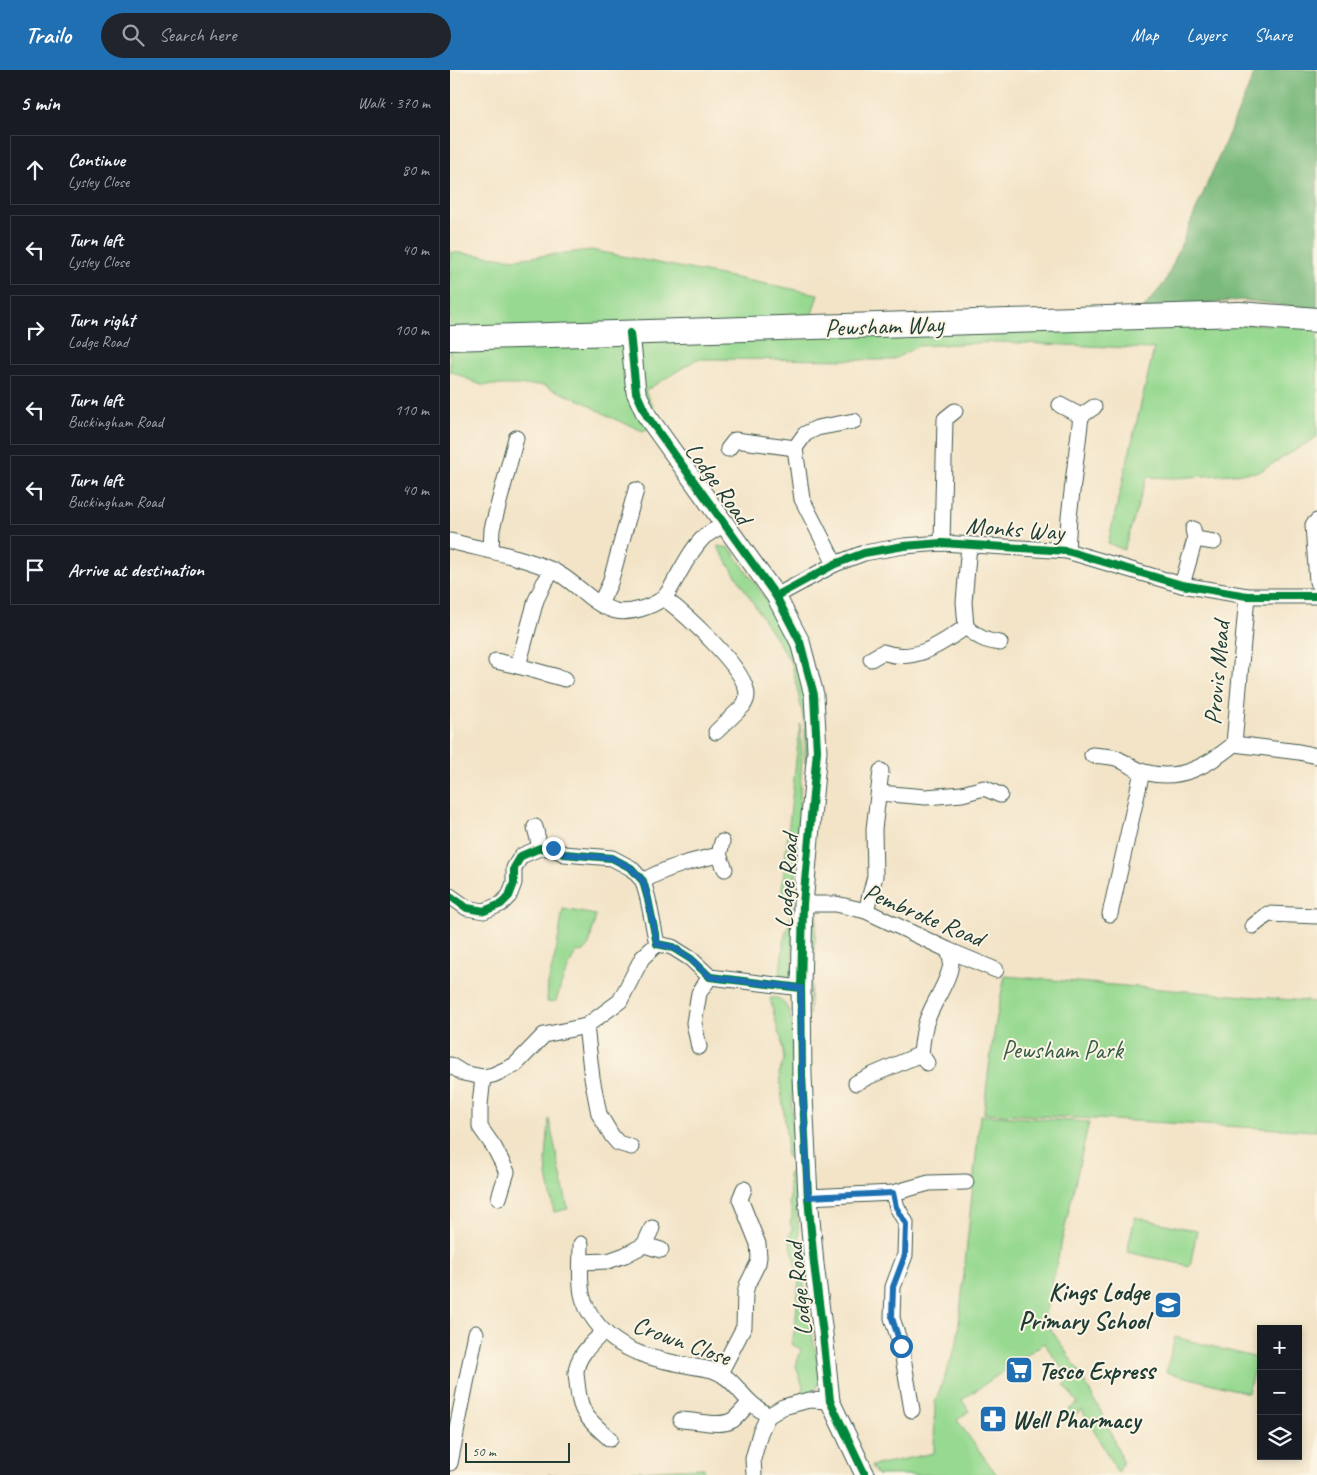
<!DOCTYPE html>
<html lang="en">
<head>
<meta charset="utf-8">
<style>
	body { margin:0; font-family:Caveat,sans-serif; background:#20242c; color:#f1f3f6 }
	.controls { position:absolute; right:15px; bottom:15px; display:grid; overflow:hidden; border-radius:0px; box-shadow:0 2px 8px #0003 }
	.controls button { width:45px; height:45px; display:grid; place-items:center; padding:0; border:0; border-bottom:1px solid #363941; background:#171b24; color:#f1f3f6; font:25px sans-serif }
	.scale { position:absolute; left:15px; bottom:12px; width:105px; box-sizing:border-box; padding-left:5px; border:2px solid #1f3d34; border-top:0; font-size:14px; line-height:18px; white-space:nowrap; color:#1f3d34; -webkit-text-stroke:4px #fcf5e5; paint-order:stroke }
	.stop { position:absolute; width:15px; height:15px; margin:-11px; border:4px solid #1f6fb2; border-radius:50%; background:#fff }
	.stop.end { background:#1f6fb2; border-color:#fff; box-shadow:0 1px 5px #0008 }
	.list { margin:0; padding:0; list-style:none }
	h2 { display:flex; justify-content:space-between; align-items:center; height:65px; margin:0; padding:0 20px; font-size:21px }
	h2 small { font-size:16px; font-weight:400; color:#9ea1a6 }
	.list li { display:grid; grid-template-columns:32px 1fr auto; gap:15px; align-items:center; box-sizing:border-box; height:70px; margin:0 10px 10px; padding:0 10px; border:1px solid #363941; border-radius:0px }
	.list b { display:block; font-size:19px; white-space:nowrap }
	.list p { margin:0; font-size:16px; white-space:nowrap; color:#9ea1a6 }
	.list em { font-size:16px; font-style:normal; color:#9ea1a6 }
	.icon { flex:none; width:28px; height:28px; fill:none; stroke:currentColor; stroke-width:2; stroke-linecap:round; stroke-linejoin:round }
	.map { position:relative; flex:none; width:867px; height:1405px; overflow:hidden }
	header { display:flex; align-items:center; gap:30px; box-sizing:border-box; height:70px; padding:0 25px; background:#1f6fb2; color:#fff }
	header strong { font-size:24px }
	nav { display:flex; gap:28px; margin-inline-start:auto; font-size:18px }
	.search { width:350px; height:45px; background:#20242c; display:flex; align-items:center; gap:12px; box-sizing:border-box; padding:0 18px; border-radius:28px; color:#9ea1a6; font-size:19px }
	main { display:flex }
	aside { flex:1; background:#171b24 }
	.map>svg:first-child { display:block }
	.green { fill:#97d991; stroke:#5b8b62 }
	.forest { fill:#79b97b; stroke:#4c7b58 }
	.lines { fill:none; stroke-linecap:round; stroke-linejoin:round }
	.minor-casing { stroke:#3f564a; stroke-width:17 }
	.tertiary-casing { stroke:#3f564a; stroke-width:21 }
	.primary-casing { stroke:#3f564a; stroke-width:26 }
	.minor { stroke:#fff; stroke-width:15 }
	.tertiary { stroke:#fff; stroke-width:19 }
	.primary { stroke:#fff; stroke-width:24 }
	.cycleway-casing { stroke:#fcf5e5; stroke-width:11 }
	.cycleway { stroke:#00873e; stroke-width:8 }
	.route { stroke:#1f6fb2; stroke-width:6 }
	.labels { text-anchor:middle; stroke-width:4; stroke-linejoin:round; paint-order:stroke }
	.street-label { font-size:25px; fill:#1f3d34; stroke:#fcf5e5 }
	.park-label { font-size:25px; fill:#375c47; stroke:#fcf5e5 }
	.poi-label { font-size:25px; font-weight:bold; fill:#1f3d34; stroke:#fcf5e5; text-anchor:start }
</style>
</head>
<body>
<header>
<strong>Trailo</strong>
<div class="search"><svg class="icon" aria-label="search" viewBox="0 0 24 24"><circle cx="10" cy="10" r="6"/><path d="M15 15l6 6"/></svg>Search here</div>
<nav><a>Map</a><a>Layers</a><a>Share</a></nav>
</header>
<main>
<aside>
<h2>5 min<small>Walk · 370 m</small></h2>
<ul class="list">
<li><svg class="icon" aria-label="ahead" viewBox="0 0 24 24"><path d="M12 20V5M6 11l6-6 6 6"/></svg><div><b>Continue</b><p>Lysley Close</p></div><em>80 m</em></li>
<li><svg class="icon" aria-label="left" viewBox="0 0 24 24"><path d="M17 20v-9H6M10 6l-5 5 5 5"/></svg><div><b>Turn left</b><p>Lysley Close</p></div><em>40 m</em></li>
<li><svg class="icon" aria-label="right" viewBox="0 0 24 24"><path d="M7 20v-9h11M14 6l5 5-5 5"/></svg><div><b>Turn right</b><p>Lodge Road</p></div><em>100 m</em></li>
<li><svg class="icon" aria-label="left" viewBox="0 0 24 24"><path d="M17 20v-9H6M10 6l-5 5 5 5"/></svg><div><b>Turn left</b><p>Buckingham Road</p></div><em>110 m</em></li>
<li><svg class="icon" aria-label="left" viewBox="0 0 24 24"><path d="M17 20v-9H6M10 6l-5 5 5 5"/></svg><div><b>Turn left</b><p>Buckingham Road</p></div><em>40 m</em></li>
<li><svg class="icon" aria-label="arrive" viewBox="0 0 24 24"><path d="M6 21V4h12l-3 4 3 4H6"/></svg><div><b>Arrive at destination</b></div></li>
</ul>
</aside>
<div class="map">
<svg width="867" height="1405" viewBox="0 0 867 1405">
	<rect width="100%" height="100%" fill="#fcf5e5"/>
	<filter id="ink" filterUnits="userSpaceOnUse"><feTurbulence type="fractalNoise" baseFrequency=".02" numOctaves="2"/><feDisplacementMap in="SourceGraphic" scale="10" xChannelSelector="R" yChannelSelector="G"/><feConvolveMatrix kernelMatrix="1 2 1 2 8 2 1 2 1" color-interpolation-filters="sRGB"/></filter>
	<filter id="wash" filterUnits="userSpaceOnUse"><feTurbulence type="fractalNoise" baseFrequency=".0096" numOctaves="4" result="noise"/><feDisplacementMap in="SourceGraphic" scale="20" xChannelSelector="R" yChannelSelector="G"/><feGaussianBlur stdDeviation="1.12" result="paint"/><feColorMatrix in="noise" values="0 0 0 0 0 0 0 0 0 0 0 0 0 0 0 0 0 1.4 0 .05"/><feComposite in="paint" operator="in"/></filter>
	<g filter="url(#wash)">
		<rect width="100%" height="100%" fill="#f3e4c8"/>
		<!-- green -->
		<g class="green">
			<polygon points="141,180 368,224 362,244 366,263 740,254 867,255 867,367 809,402 726,408 697,407 674,480 658,473 704,279 548,272 468,276 442,290 247,289 195,321 210,352 193,361 160,347 134,332 93,315 31,315 0,301 0,182 65,189"/>
			<polygon points="267,476 280,478 329,548 337,564 354,613 359,651 357,693 355,693 355,656 342,594"/>
			<polygon points="350,654 352,683 342,900 336,909 329,908 335,864 340,851 341,834 332,819"/>
			<polygon points="113,839 146,845 139,875 134,881 126,882 113,909 106,931 97,932 98,914 107,877"/>
			<polygon points="367,844 359,945 361,848"/>
			<path d="M555 906 867 932V1061L534 1043C538 997 545 952 555 906Z"/>
			<path d="M320 928H328C339 937 340 941 342 954V1061L345 1083 346 1133 355 1227 371 1310 362 1324 351 1325 353 1317 346 1296 351 1279 341 1274 345 1259 349 1210 339 1167 343 1159 340 1153C343 1147 343 1139 339 1134L340 1127 338 1105 342 1100 341 1088 336 1086 337 1069 329 1003 334 990 331 967 329 965Z"/>
			<polygon points="530,1045 639,1052 594,1249 628,1300 655,1349 673,1392 668,1403 632,1340 615,1351 611,1345 628,1333 614,1315 620,1310 594,1273 512,1330 519,1341 507,1350 547,1405 427,1405 421,1396 484,1383 485,1333 507,1273"/>
			<polygon points="99,1049 118,1139 104,1142 97,1105 96,1089"/>
			<polygon points="685,1147 747,1161 740,1196 677,1182"/>
			<polygon points="725,1267 807,1288 798,1323 716,1302"/>
			<polygon points="254,1398 254,1405 98,1405"/>
		</g>
		<!-- forest -->
		<polygon class="forest" points="806,0 867,0 867,240 793,230 693,239 715,212"/>
	</g>
	<g filter="url(#ink)">
		<g class="lines">
			<!-- minor casing -->
			<g class="minor-casing">
				<g id="minor">
					<polyline points="610,335 631,346 619,447 617,481"/>
					<polyline points="631,346 644,337"/>
					<polyline points="278,379 285,370 345,378"/>
					<polyline points="867,451 863,455 867,512"/>
					<polyline points="745,469 764,472"/>
					<path d="M0 471C34 480 70 486 102 500 125 510 141 535 166 541 180 544 201 537 212 529 219 524 223 513 227 507 235 493 243 477 255 466 261 462 268 458 274 454"/>
					<polyline points="492,473 495,349 505,341"/>
					<polyline points="41,480 42,459 66,368"/>
					<polyline points="385,494 352,429 345,378 355,364 367,358 404,351"/>
					<polyline points="103,500 94,513 86,530 68,596 115,609"/>
					<polyline points="732,515 745,469 743,459"/>
					<polyline points="326,526 385,494 414,483 454,476 492,473 617,481 732,515 797,526 867,526"/>
					<path d="M214 528C235 544 297 599 297 625 297 630 295 633 293 636L266 662"/>
					<polyline points="150,534 160,513 186,420"/>
					<path d="M516 557C528 567 534 571 550 573"/>
					<path d="M421 589 433 582C464 594 491 574 516 557L514 532 519 475"/>
					<polyline points="46,591 68,596"/>
					<polyline points="784,674 849,682 867,686"/>
					<path d="M642 685C650 686 659 686 666 688 675 692 684 699 694 702 730 712 757 696 784 674L797 526"/>
					<polyline points="429,723 476,727 512,724 534,718 550,725"/>
					<polyline points="85,757 90,778"/>
					<polyline points="269,785 275,799"/>
					<path d="M193 811C217 797 242 791 269 785L272 772"/>
					<polyline points="0,826 17,838 34,841 51,834 59,826 64,813 64,798 71,786 90,778 103,778 114,784 162,788 181,798 193,811 198,829 207,874 222,877 241,889 260,907 351,918"/>
					<polyline points="353,834 386,834 416,841 498,880 546,900"/>
					<polyline points="416,841 425,806 424,759 431,701"/>
					<polyline points="660,844 692,702"/>
					<polyline points="803,856 818,844 867,846"/>
					<polyline points="136,956 142,1008 149,1044 162,1066 168,1073 181,1077"/>
					<polyline points="249,977 244,953 249,923 260,907"/>
					<path d="M477 993 471 984C472 974 473 963 476 953 481 935 501 909 501 892 501 888 499 884 498 880"/>
					<polyline points="0,995 13,1003 33,1007 43,1005 65,995 94,965 136,956 170,931 192,888 207,874"/>
					<polyline points="33,1007 30,1035 30,1057 44,1077 57,1102 49,1128"/>
					<polyline points="406,1013 420,1006 471,984"/>
					<polyline points="443,1123 447,1137 456,1153 455,1185 443,1217 442,1248 451,1276 462,1340"/>
					<polyline points="358,1127 443,1123 479,1113 516,1112"/>
					<path d="M131 1174C131 1191 129 1208 132 1224 134 1234 139 1243 145 1251 172 1288 220 1292 262 1300 280 1306 286 1318 299 1331 305 1337 312 1341 318 1346"/>
					<polyline points="194,1175 211,1180"/>
					<polyline points="131,1192 158,1191 175,1185 194,1175 202,1158"/>
					<path d="M153 1262C142 1274 127 1285 126 1303 130 1342 131 1343 160 1369"/>
					<polyline points="270,1303 294,1257 295,1224 297,1215 308,1193 309,1187 308,1174 290,1129 294,1119"/>
					<path d="M231 1350C246 1350 269 1358 283 1350 289 1345 295 1338 300 1332"/>
					<polyline points="0,1393 26,1263"/>
					<polyline points="304,1405 303,1389 310,1363 318,1346 333,1337 359,1330 380,1331"/>
				</g>
			</g>
			<!-- tertiary casing -->
			<g class="tertiary-casing">
				<polyline id="tertiary" points="180,263 186,322 197,346 326,526 350,572 364,625 367,681 353,834 351,918 352,1006 358,1127 364,1194 373,1264 380,1331 415,1405"/>
			</g>
			<!-- primary casing -->
			<g class="primary-casing">
				<polyline id="primary" points="0,268 790,244 867,250"/>
			</g>
			<!-- minor -->
			<use href="#minor" class="minor"/>
			<!-- tertiary -->
			<use href="#tertiary" class="tertiary"/>
			<!-- primary -->
			<use href="#primary" class="primary"/>
			<!-- cycleway casing -->
			<g class="cycleway-casing">
				<g id="cycleway">
					<polyline points="180,263 186,322 197,346 326,526 350,572 364,625 367,681 353,834 351,918 352,1006 358,1127 364,1194 373,1264 380,1331 415,1405"/>
					<polyline points="326,526 385,494 414,483 454,476 492,473 617,481 732,515 797,526 867,526"/>
					<polyline points="0,826 17,838 34,841 51,834 59,826 64,813 64,798 71,786 90,778 103,778 114,784 162,788 181,798 193,811 198,829 207,874 222,877 241,889 260,907 351,918"/>
				</g>
			</g>
			<!-- cycleway -->
			<use href="#cycleway" class="cycleway"/>
		</g>
	</g>
	<g class="lines" filter="url(#ink)">
		<!-- route -->
		<polyline class="route" points="103,778 114,784 162,788 181,798 193,811 198,829 207,874 222,877 241,889 260,907 351,918 352,1006 358,1127 443,1123 446,1137 456,1154 455,1185 443,1217 442,1248 451,1276"/>
	</g>
	<!-- icons -->
	<defs>
		<g id="school-square" transform="scale(1.4375)"><rect x="-9" y="-9" width="18" height="18" rx="4" fill="#1f6fb2" stroke="#fcf5e5"/><path d="M0-5L7-2L0 1L-7-2ZM-4 1L0 2.5L4 1V4Q0 6-4 4Z" fill="#fff"/></g>
		<g id="supermarket-square" transform="scale(1.4375)"><rect x="-9" y="-9" width="18" height="18" rx="4" fill="#1f6fb2" stroke="#fcf5e5"/><path d="M-6-5.5h2.5l.6 2H6L4.5 2H-2.5L-4.4-4H-6ZM-1.5 3.2a1.3 1.3 0 1 0 .1 0ZM3 3.2a1.3 1.3 0 1 0 .1 0Z" fill="#fff"/></g>
		<g id="pharmacy-square" transform="scale(1.4375)"><rect x="-9" y="-9" width="18" height="18" rx="4" fill="#1f6fb2" stroke="#fcf5e5"/><path d="M-2-6h4v4h4v4h-4v4h-4v-4h-4v-4h4Z" fill="#fff"/></g>
	</defs>
	<g fill-rule="evenodd">
		<use href="#school-square" x="718" y="1235"/>
		<use href="#supermarket-square" x="569" y="1300"/>
		<use href="#pharmacy-square" x="543" y="1349"/>
	</g>
	<g class="labels">
		<!-- street labels -->
		<g class="street-label">
			<text transform="translate(434 255) rotate(-2)" y="9">Pewsham Way</text>
			<text transform="translate(269 413) rotate(54)" y="9">Lodge Road</text>
			<text transform="translate(565 458) rotate(4)" y="9">Monks Way</text>
			<text transform="translate(766 603) rotate(-85)" y="9">Provis Mead</text>
			<text transform="translate(336 811) rotate(-86)" y="9">Lodge Road</text>
			<text transform="translate(474 844) rotate(23)" y="9">Pembroke Road</text>
			<text transform="translate(348 1219) rotate(-96)" y="9">Lodge Road</text>
			<text transform="translate(232 1270) rotate(20)" y="9">Crown Close</text>
		</g>
		<!-- park labels -->
		<g class="park-label">
			<text x="612" y="988">Pewsham Park</text>
		</g>
		<!-- poi labels -->
		<g class="poi-label">
			<text x="699" y="1230" text-anchor="end">Kings Lodge<tspan x="699" dy="29">Primary School</tspan></text>
			<text x="588" y="1309">Tesco Express</text>
			<text x="562" y="1358">Well Pharmacy</text>
		</g>
	</g>
</svg>
<div class="controls">
<button>+</button>
<button>−</button>
<button><svg class="icon" aria-label="layers" viewBox="0 0 24 24"><path d="M12 4l9 5-9 5-9-5zM3 14l9 5 9-5"/></svg></button>
</div>
<div class="scale">50 m</div>
<div class="stop" style="left:451px;top:1276px"></div>
<div class="stop end" style="left:103px;top:778px"></div>
</div>
</main>
</body>
</html>
